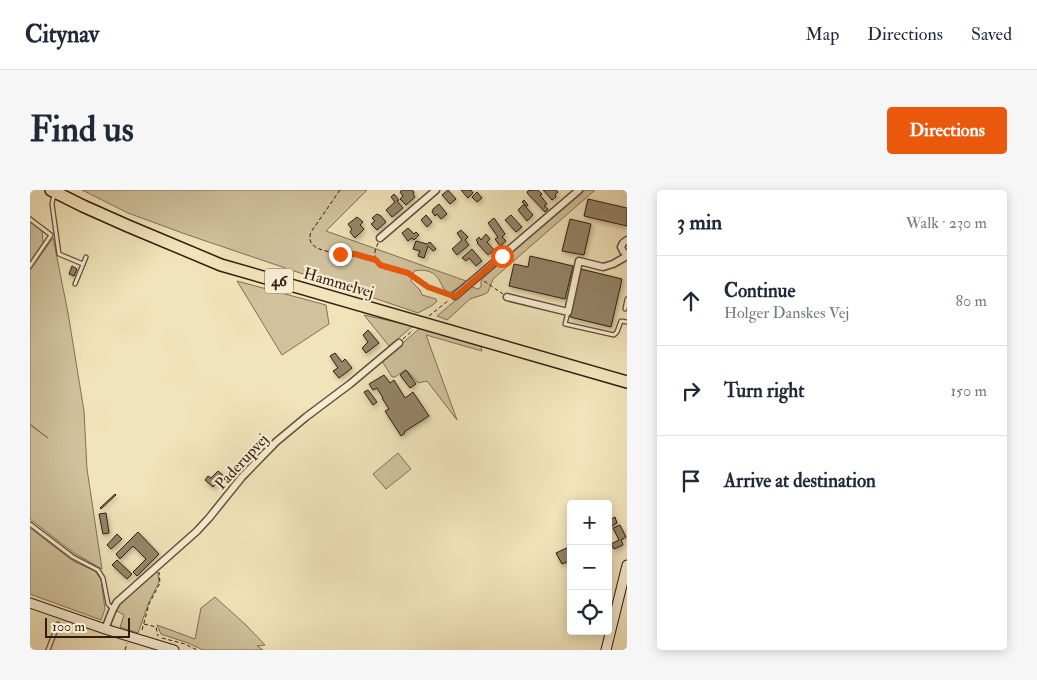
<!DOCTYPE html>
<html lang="en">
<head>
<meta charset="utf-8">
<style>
	body { margin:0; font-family:"IM FELL Double Pica",serif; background:#f6f6f7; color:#1f2937 }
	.controls { position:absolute; right:15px; bottom:15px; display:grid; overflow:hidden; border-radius:5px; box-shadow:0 2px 12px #0003 }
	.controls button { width:45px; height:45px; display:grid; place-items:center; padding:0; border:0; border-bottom:1px solid #e0e1e3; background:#fff; color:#1f2937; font:25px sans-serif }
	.scale { position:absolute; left:15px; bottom:12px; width:85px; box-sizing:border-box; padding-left:5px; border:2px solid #311c0e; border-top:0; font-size:14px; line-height:18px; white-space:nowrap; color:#311c0e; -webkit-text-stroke:4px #f7edd2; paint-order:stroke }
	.stop { position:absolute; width:15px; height:15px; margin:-11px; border:4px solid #ea580c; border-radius:50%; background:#fff }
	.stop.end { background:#ea580c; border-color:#fff; box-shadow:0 1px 5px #0008 }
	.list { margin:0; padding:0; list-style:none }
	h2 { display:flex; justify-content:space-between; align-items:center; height:65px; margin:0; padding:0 20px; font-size:21px }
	h2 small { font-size:16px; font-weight:400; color:#747a83 }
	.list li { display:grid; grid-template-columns:32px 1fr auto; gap:15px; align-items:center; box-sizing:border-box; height:90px; padding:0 20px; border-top:1px solid #e0e1e3 }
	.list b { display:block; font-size:19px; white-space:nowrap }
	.list p { margin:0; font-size:16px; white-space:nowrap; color:#747a83 }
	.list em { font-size:16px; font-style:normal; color:#747a83 }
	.icon { flex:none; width:28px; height:28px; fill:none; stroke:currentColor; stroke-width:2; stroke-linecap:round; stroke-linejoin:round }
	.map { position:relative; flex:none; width:597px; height:460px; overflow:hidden; border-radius:5px }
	header { display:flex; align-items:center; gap:30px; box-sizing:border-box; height:70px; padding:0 25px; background:#fff; border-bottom:1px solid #e0e1e3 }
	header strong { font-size:24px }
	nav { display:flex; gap:28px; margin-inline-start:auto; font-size:18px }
	.intro { display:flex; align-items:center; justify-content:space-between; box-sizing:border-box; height:120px; padding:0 30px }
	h1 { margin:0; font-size:35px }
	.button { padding:12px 22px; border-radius:5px; background:#ea580c; color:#fff; font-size:18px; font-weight:700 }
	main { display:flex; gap:30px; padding:0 30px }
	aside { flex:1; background:#fff; border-radius:5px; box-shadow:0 2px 12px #0003 }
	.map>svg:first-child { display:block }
	.green { fill:#d1c29d; stroke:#816f56 }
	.building { fill:#958467; stroke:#311c0e; filter:url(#shadow) }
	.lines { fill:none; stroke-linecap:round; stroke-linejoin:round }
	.lane-casing { stroke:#614e39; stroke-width:5.5 }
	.street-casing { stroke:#614e39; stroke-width:9 }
	.secondary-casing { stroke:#311c0e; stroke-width:11 }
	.highway-casing { stroke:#311c0e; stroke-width:14 }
	.path { stroke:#311c0e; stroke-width:1; stroke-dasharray:4 2.5; stroke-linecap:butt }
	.lane { stroke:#f7edd2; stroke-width:3 }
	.street { stroke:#f7edd2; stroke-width:6 }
	.secondary { stroke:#f7edd2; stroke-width:9 }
	.highway { stroke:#f2e4ba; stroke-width:11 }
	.route { stroke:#ea580c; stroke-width:6 }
	.labels { text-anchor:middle; stroke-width:4.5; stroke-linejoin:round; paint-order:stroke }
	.shield { fill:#f7edd2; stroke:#6c5b49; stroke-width:1 }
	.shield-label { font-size:15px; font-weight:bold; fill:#311c0e }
	.street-label { font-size:16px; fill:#311c0e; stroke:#f7edd2 }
</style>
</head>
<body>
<header>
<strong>Citynav</strong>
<nav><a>Map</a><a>Directions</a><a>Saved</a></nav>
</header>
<div class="intro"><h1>Find us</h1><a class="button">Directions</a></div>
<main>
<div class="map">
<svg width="597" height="460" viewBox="0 0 597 460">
	<defs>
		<filter id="shadow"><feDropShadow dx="1.5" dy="2.5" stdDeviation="2.5" flood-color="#0004"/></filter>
	</defs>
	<rect width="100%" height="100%" fill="#f2e4ba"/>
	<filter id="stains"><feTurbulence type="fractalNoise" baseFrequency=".004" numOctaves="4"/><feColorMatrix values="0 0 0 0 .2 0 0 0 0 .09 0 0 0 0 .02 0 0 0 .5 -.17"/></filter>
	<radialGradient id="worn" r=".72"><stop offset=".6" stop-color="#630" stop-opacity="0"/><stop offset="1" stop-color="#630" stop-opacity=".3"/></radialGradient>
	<!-- green -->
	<g class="green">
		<path d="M52 0H337L296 41 436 91 426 99 419 103 413 98C408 84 400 78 384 81L381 91 390 100 392 105 406 109 407 111 403 115 388 123 158 45 98 23Z"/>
		<polygon points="555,0 565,0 463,89 458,102 455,104 440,109 417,130 407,126 440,98 442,97 448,99 451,97 451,91 453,88"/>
		<polygon points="0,31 12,41 13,53 0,72"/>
		<polygon points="23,48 38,123 54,221 57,279 72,379 44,363 0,329 0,235 18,248 0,234 0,80"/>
		<polygon points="207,91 296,115 299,134 252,165"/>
		<polygon points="334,125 383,136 359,156"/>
		<polygon points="390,138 450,153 452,161 396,145 427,230 397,191 388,193 377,181 375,180 365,187 362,187 352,171"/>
		<polygon points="368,263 381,279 356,299 343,284"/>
		<polygon points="0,338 43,371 65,381 71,390 75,419 71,430 0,404"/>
		<polygon points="126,382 128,383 129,392 119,412 108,443 90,437 94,425 85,420 90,413"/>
		<polygon points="185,407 216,435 235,455 227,456 233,460 173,460 158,453 131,444 127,435 165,449 171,418"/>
	</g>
	<!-- building -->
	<g class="building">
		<polygon points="372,0 382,0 384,2 383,4 385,7 376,15 370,9 373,6 370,2"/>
		<polygon points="418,0 426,9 420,14 412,5"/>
		<polygon points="431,0 441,0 443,3 438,8"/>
		<polygon points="499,0 502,1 503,0 508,0 512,4 510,5 517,14 514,16 518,19 515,22 498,4 497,2"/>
		<polygon points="513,0 526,0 528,2 525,5 526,7 522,10"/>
		<polygon points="447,2 452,8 447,12 442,7"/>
		<polygon points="364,4 369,10 367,11 373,18 362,27 356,20 365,12 361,7"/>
		<polygon points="558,9 597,18 597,36 554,26"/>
		<polygon points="494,10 498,15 496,17 503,25 497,31 488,20 493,15 496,16 492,12"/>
		<polygon points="409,14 417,24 411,29 407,24 405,26 402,22 403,20 403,19"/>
		<polygon points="347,24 351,26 356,32 347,40 341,34 345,31 342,28"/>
		<polygon points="396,25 402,32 397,37 391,30"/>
		<polygon points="481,25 492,37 486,42 475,30"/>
		<polygon points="327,27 333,32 330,35 334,39 325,48 320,42 322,39 318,34"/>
		<polygon points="464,28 475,44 472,47 476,51 470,56 465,49 468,47 458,33"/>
		<polygon points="540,29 561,34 554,65 532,61"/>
		<polygon points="378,38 384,44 386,42 389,45 384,50 382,48 378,51 372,43"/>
		<polygon points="431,40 438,47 435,50 439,55 427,65 422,59 432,50 427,43"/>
		<polygon points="456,44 460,49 457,52 464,60 458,65 447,53 448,52 446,50 449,47 451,50"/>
		<polygon points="386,51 397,54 400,52 406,59 403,61 398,56 394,68 388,66 390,61 383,59"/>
		<polygon points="442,59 452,71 446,76 439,68 436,71 432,68"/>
		<polygon points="500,66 543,76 535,109 479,96 484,74 498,77"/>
		<polygon points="42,76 47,79 44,86 39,84"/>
		<polygon points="551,79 592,89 581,137 540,127"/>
		<polygon points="338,140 349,153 336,163 332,158 338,152 333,145"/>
		<polygon points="305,163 312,172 315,169 322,178 309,188 303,181 308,178 300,166"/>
		<polygon points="376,180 386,194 380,198 370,185"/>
		<polygon points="354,185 360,193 364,190 375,208 383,202 399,226 374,242 375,243 371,246 355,221 359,219 352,208 353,208 347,198 343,200 339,194"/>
		<polygon points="338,200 347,212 343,215 334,202"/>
		<polygon points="188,281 194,286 186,295 185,294 183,297 175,290 178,286 181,288"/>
		<polygon points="85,304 86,305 71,319 70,318"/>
		<polygon points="76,323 79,343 73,344 69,324"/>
		<polygon points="585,327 587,333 578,338 578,331"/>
		<polygon points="590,335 596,347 591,350 593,355 584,359 581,354 589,350 583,338"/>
		<polygon points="108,342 129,364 107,386 103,382 116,369 103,356 90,369 86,364"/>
		<polygon points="87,344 92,349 81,359 77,355"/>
		<polygon points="541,356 541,370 532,374 526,363"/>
		<polygon points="87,370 102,384 97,389 82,375"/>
	</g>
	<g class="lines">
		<!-- lane casing -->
		<g class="lane-casing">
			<g id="lane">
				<polyline points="24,5 22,14 29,64 53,74"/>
				<polyline points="0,29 21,45 0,76"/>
				<polyline points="45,94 56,67"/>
				<polyline points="595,119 597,109"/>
				<polyline points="538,122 535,134 584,145 587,142 591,131 597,132"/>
				<polyline points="0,334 43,367 68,380 73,388 78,414 82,418"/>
				<polyline points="18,460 28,434"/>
			</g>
		</g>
		<!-- street casing -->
		<g class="street-casing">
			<g id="street">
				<polyline points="350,48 406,0"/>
				<polyline points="597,50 593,53 591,57 593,61 597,65"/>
				<polyline points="425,106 549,0"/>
				<polyline points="477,107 538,122 549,71 573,77 583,74 597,66"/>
				<polyline points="75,439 83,419 87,412 167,341 179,328 212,287 246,252 276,227 320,194 369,153"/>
			</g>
		</g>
		<!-- secondary casing -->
		<g class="secondary-casing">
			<g id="secondary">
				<polyline points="0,413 75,439 144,460"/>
				<polyline points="576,460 597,375"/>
			</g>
		</g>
		<!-- highway casing -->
		<g class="highway-casing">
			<polyline id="highway" points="21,0 53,16 98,36 191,75 597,192"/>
		</g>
		<!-- path -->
		<g class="path">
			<path d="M310 0 281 42C273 63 309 63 323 64 330 65 338 68 346 71"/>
			<polyline points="348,53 345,61 345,67 346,71 351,75 377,83 398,97 420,105"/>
			<polyline points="454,91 473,104"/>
			<polyline points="399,126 419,110"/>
			<polyline points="373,149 383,140"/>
			<polyline points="114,434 126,437 128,446"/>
			<polyline points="112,440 119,414 130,393 129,382"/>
			<polyline points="132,448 155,454 167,460"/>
			<polyline points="95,460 97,453"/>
		</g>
		<!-- lane -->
		<use href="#lane" class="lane"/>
		<!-- street -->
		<use href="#street" class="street"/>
		<!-- secondary -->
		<use href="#secondary" class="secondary"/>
		<!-- highway -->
		<use href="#highway" class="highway"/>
	</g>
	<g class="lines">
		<!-- route -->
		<polyline class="route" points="310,64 325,64 346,70 350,75 378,83 398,97 423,106 426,106 472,66"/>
	</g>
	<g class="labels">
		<!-- shield labels -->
		<rect class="shield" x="235" y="78.5" width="28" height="25" rx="4"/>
		<g class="shield-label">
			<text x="249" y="96">46</text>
		</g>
		<!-- street labels -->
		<g class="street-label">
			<text transform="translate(309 92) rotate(16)" y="6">Hammelvej</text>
			<text transform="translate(211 271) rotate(-47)" y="6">Paderupvej</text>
		</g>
	</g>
	<rect width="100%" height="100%" filter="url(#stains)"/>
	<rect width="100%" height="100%" fill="url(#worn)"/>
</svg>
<div class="controls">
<button>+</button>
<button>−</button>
<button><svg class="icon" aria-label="locate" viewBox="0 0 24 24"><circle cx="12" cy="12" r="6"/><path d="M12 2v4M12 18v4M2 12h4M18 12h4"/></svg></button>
</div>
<div class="scale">100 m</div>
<div class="stop" style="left:472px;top:66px"></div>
<div class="stop end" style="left:310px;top:64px"></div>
</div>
<aside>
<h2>3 min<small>Walk · 230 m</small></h2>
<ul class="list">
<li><svg class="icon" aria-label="ahead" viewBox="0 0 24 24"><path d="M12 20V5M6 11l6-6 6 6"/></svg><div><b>Continue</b><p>Holger Danskes Vej</p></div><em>80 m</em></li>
<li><svg class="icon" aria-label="right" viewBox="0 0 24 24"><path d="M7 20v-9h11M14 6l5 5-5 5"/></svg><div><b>Turn right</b></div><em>150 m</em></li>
<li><svg class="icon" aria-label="arrive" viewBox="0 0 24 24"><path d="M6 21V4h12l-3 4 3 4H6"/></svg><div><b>Arrive at destination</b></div></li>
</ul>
</aside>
</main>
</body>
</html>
